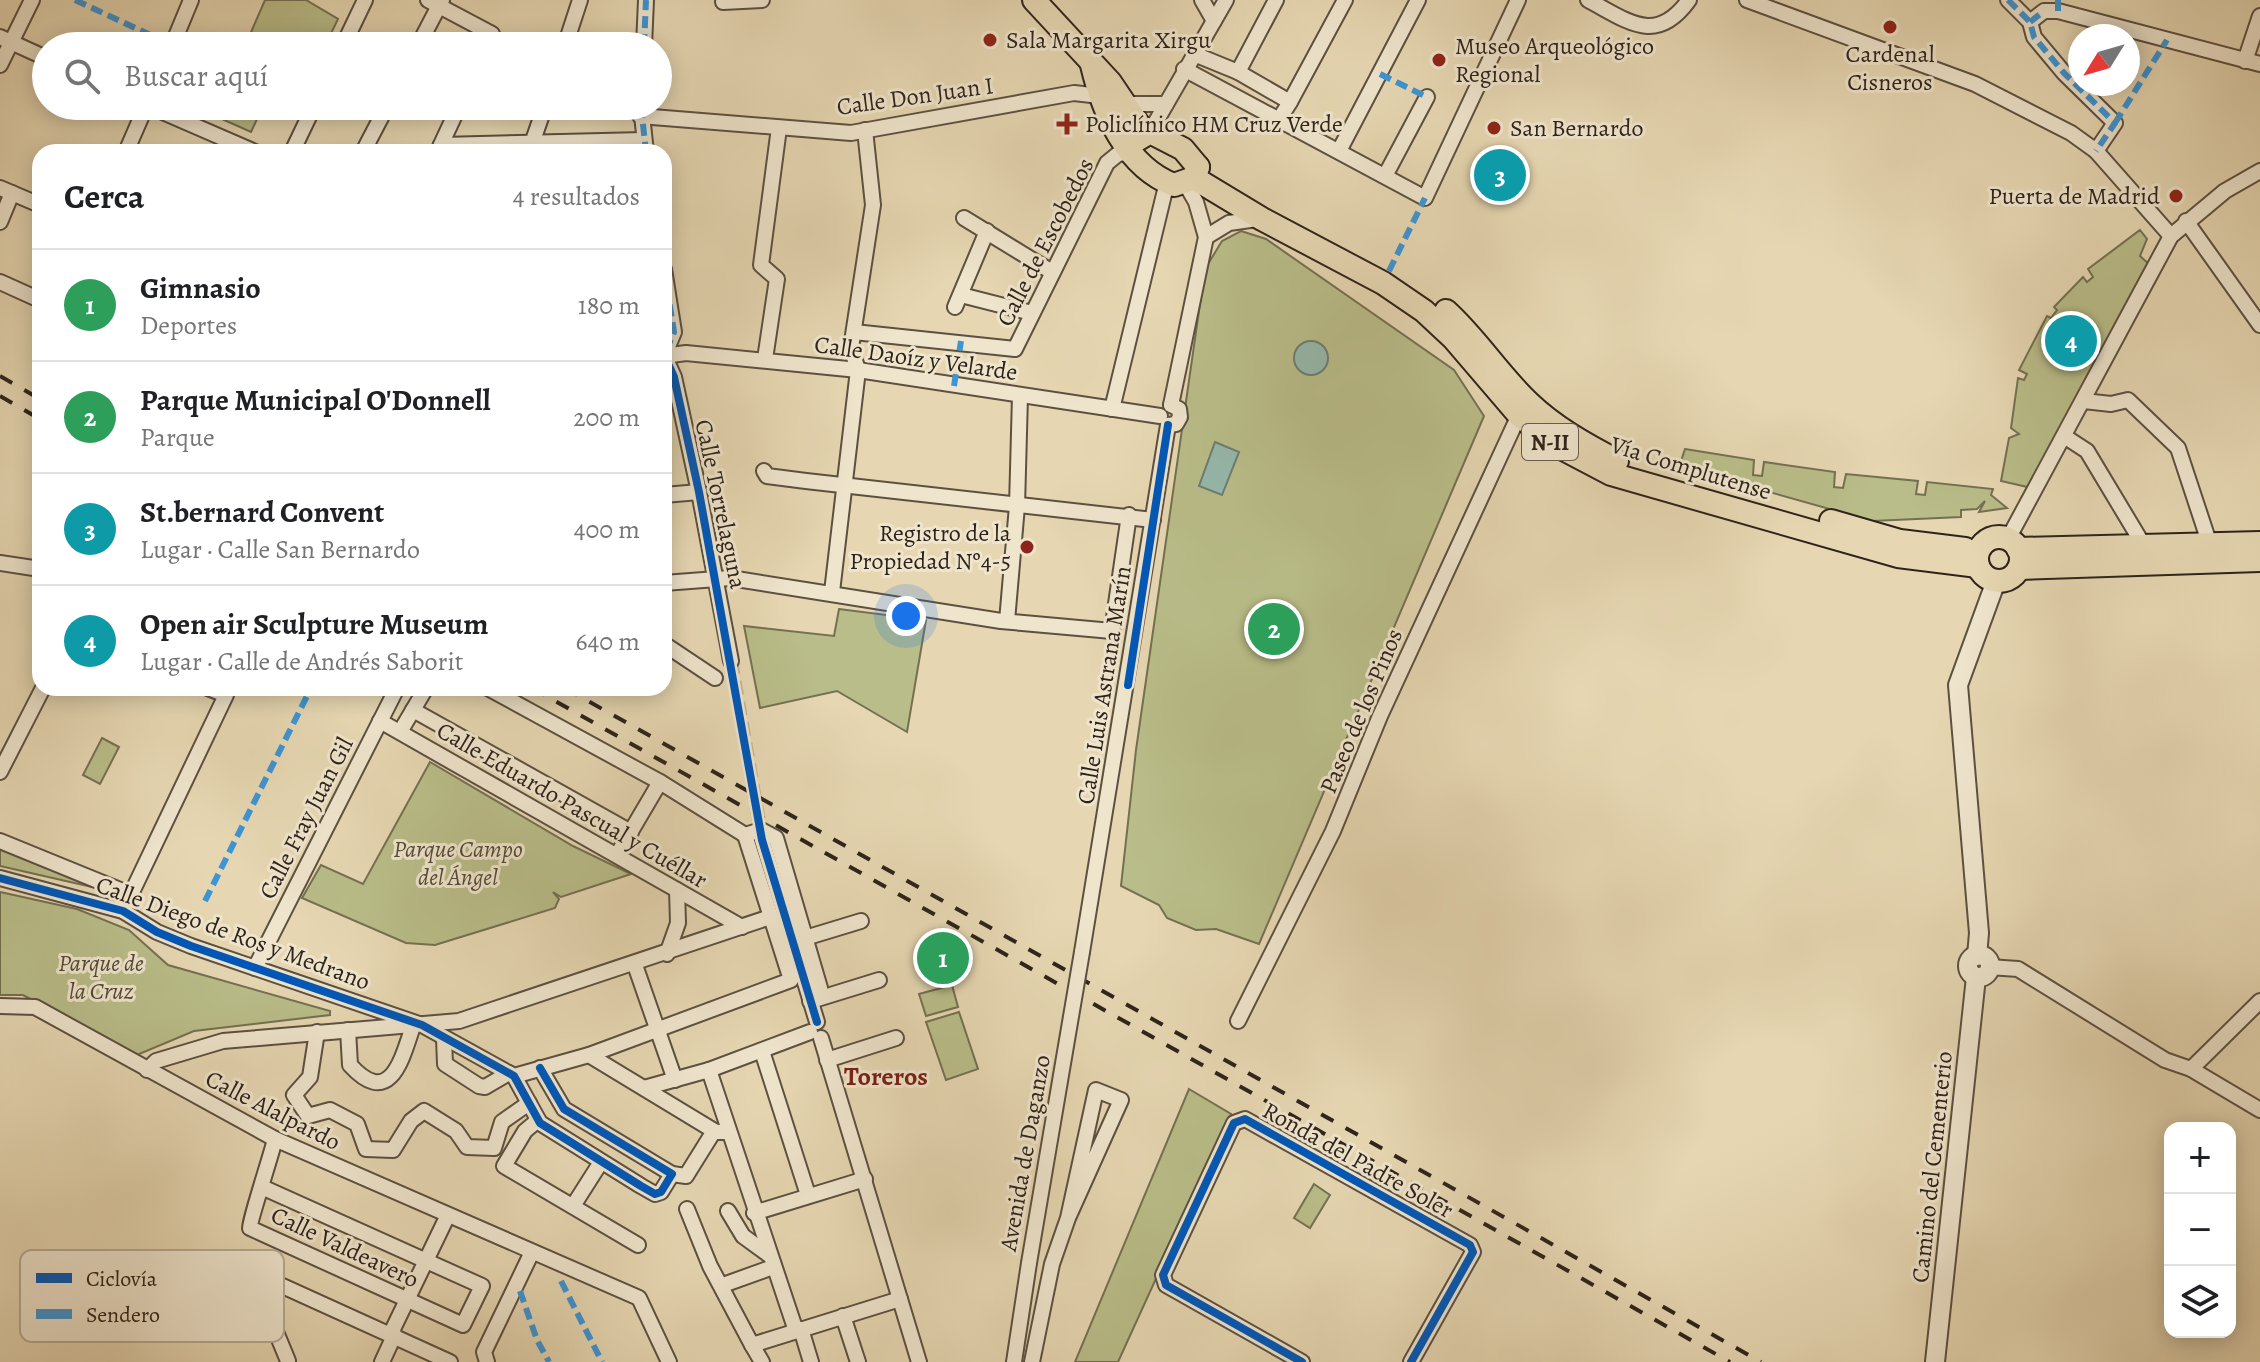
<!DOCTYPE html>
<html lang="es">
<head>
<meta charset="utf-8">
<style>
	body { margin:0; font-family:Alegreya,serif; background:#f2f2f2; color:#202124 }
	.controls { position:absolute; right:24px; bottom:24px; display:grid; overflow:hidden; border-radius:16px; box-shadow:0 4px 20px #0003 }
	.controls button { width:72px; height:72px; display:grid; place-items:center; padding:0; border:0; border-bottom:2px solid #e0e0e0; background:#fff; color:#202124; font:40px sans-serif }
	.compass { position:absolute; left:2068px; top:24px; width:72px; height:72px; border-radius:50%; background:#fff; box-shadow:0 4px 20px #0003; rotate:233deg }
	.you { position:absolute; left:906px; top:616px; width:28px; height:28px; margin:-20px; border:6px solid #fff; border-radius:50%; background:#1a73e8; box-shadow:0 0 0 12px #1a73e833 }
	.badge { display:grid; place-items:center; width:52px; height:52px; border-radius:50%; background:#8f2418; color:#fff; font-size:26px; font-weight:700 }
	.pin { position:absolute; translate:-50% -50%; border:4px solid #fff; box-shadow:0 2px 8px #0006 }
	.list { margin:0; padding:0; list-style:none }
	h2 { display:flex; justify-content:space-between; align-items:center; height:104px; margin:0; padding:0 32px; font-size:34px }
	h2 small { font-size:26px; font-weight:400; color:#757577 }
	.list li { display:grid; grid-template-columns:52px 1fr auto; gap:24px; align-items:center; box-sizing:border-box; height:112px; padding:0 32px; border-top:2px solid #e0e0e0 }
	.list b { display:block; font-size:30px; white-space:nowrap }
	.list p { margin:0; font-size:26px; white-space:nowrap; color:#757577 }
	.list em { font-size:26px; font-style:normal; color:#757577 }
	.icon { flex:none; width:44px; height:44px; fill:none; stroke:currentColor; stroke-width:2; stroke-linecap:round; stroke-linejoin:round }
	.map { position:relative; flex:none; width:2260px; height:1362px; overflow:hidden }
	.search { position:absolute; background:#fff; box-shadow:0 4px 20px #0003; left:32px; top:32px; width:640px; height:88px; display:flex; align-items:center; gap:20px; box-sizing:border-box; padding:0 28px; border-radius:44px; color:#757577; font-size:30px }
	.panel { position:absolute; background:#fff; box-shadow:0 4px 20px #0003; left:32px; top:144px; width:640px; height:552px; border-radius:24px }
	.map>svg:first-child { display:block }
	.green { fill:#b9bd89; stroke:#747052; stroke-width:2 }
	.water { fill:#96b9ad; stroke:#6c7d73; stroke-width:2 }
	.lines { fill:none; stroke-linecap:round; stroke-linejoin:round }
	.minor-tunnel { stroke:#c1b394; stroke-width:14; stroke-dasharray:14 7; stroke-linecap:butt }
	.minor-casing { stroke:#5c5041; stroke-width:18 }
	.tertiary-casing { stroke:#5c5041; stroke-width:22 }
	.primary-casing { stroke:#2e231b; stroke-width:26 }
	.minor { stroke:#efe5cd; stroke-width:14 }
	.tertiary { stroke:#efe5cd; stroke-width:18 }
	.primary { stroke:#e6d7b2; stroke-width:22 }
	.rail { stroke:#2e231b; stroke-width:4; stroke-dasharray:14 14; stroke-linecap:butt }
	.minor-bridge-casing { stroke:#5c5041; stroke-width:18; stroke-linecap:butt }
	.minor-bridge { stroke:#efe5cd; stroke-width:14 }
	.quiet { stroke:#3c95d4; stroke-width:6; stroke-dasharray:12 6; stroke-linecap:butt }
	.cycleway-casing { stroke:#efe5cd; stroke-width:13 }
	.cycleway { stroke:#0057b8; stroke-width:8 }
	.poi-dot { fill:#8f2418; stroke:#efe5cd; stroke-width:3 }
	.labels { text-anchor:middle; stroke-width:6; stroke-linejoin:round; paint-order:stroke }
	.shield { fill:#efe5cd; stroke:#685d50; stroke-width:2 }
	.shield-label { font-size:22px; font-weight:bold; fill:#2e231b }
	.poi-label { font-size:24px; fill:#2e231b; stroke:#efe5cd; text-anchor:start }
	.street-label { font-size:24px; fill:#2e231b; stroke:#efe5cd }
	.park-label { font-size:24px; font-style:italic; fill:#514a36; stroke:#efe5cd }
	.neighbourhood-label { font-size:26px; font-weight:bold; fill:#7a1f14; stroke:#efe5cd }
	.key { fill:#efe5cd; stroke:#b5ab98; stroke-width:2 }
	.key-label { font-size:22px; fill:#2e231b }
</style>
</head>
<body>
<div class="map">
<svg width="2260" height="1362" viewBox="0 0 2260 1362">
	<rect width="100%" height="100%" fill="#e6d7b2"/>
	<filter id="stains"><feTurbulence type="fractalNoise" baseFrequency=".0025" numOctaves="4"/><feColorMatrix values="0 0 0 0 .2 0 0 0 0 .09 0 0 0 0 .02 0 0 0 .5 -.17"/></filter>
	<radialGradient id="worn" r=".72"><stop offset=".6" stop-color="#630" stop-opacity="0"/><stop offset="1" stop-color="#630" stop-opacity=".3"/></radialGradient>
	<!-- green -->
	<g class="green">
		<polygon points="265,0 306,0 338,19 325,46 245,46"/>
		<polygon points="219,106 263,106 251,132 215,116"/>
		<polygon points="2140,230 2147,239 2140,256 2150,265 2032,488 2001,481 2009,438 2019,434 2011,428 2018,378 2024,380 2027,374 2019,370 2047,316 2051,318 2057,310 2054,307 2083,277 2087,282 2093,277 2088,269"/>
		<polygon points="1241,231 1266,239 1454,370 1484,416 1259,944 1216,929 1196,930 1167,918 1159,905 1121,886 1136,750 1205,269 1222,241"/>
		<polygon points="1685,449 1754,460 1753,475 1762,476 1764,462 1835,472 1834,487 1843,488 1846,474 1918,481 1916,494 1925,495 1927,482 1993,489 1991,495 2007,508 1979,512 1985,501 1977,509 1961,510 1961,517 1872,521 1688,469 1689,463 1681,461"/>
		<polygon points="839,609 926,620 907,732 837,691 760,708 744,626 834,636"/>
		<polygon points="102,738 119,747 100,784 83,775"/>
		<polygon points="430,762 573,846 631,874 561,897 553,892 559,899 555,908 435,945 406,943 302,898 321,865 363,884"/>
		<polygon points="0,847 92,887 0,866"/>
		<polygon points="0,892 77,909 129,930 168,965 330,1011 330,1015 194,1031 137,1055 23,995 0,995"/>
		<polygon points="929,938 965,956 954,975 948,972 943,981 922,970 927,960 920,956"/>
		<polygon points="952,985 958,1007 926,1016 919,994"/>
		<polygon points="959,1012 978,1069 946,1080 926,1022"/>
		<polygon points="1189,1089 1231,1114 1118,1362 1075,1362"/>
		<polygon points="1314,1184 1330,1195 1310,1228 1294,1218"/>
	</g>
	<!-- water -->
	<g class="water">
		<circle cx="1311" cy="358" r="17"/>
		<polygon points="1215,442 1239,452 1222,495 1199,486"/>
	</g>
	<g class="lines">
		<!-- minor-tunnel -->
		<polyline class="minor-tunnel" points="731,661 762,839"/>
		<!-- minor casing -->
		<g class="minor-casing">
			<g id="minor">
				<polyline points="428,0 492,34 487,46"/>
				<polyline points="1202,0 1214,21"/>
				<path d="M1588 0C1628 21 1656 46 1689 0"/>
				<polyline points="1747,0 1975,84 2071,133 2096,151 2171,236"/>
				<polyline points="2008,0 2030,22 2034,37 2064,73 2115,123 2096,151"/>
				<polyline points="723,2 762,0"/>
				<polyline points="2030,22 2044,11 2058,11 2260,64"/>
				<polyline points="0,37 46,58"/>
				<polyline points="172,46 191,0"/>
				<polyline points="343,46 365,0"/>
				<polyline points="418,46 442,0"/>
				<polyline points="565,46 580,0"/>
				<polyline points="644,46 646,0"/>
				<polyline points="1194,54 1238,72 1290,102 1280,118"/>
				<polyline points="2245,61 2260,16"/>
				<polyline points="0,65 32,0"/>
				<polyline points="1184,69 1425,198 1518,0"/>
				<polyline points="1238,72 1276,0"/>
				<polyline points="1290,102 1345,0"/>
				<polyline points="1125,104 1166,104"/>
				<polyline points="149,106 255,152"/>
				<polyline points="641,106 646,152"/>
				<polyline points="640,116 851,133 1074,93 1100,96"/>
				<polyline points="1150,132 1226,0"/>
				<polyline points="441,145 644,140"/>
				<polyline points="439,149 459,106"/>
				<polyline points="1339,151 1418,0"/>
				<polyline points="126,152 146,106"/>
				<polyline points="292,152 314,106"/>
				<polyline points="363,152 387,106"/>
				<polyline points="529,152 545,106"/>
				<polyline points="1385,176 1427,97"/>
				<polyline points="0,188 40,205"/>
				<polyline points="964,218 1052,272"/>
				<polyline points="2186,221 2260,325"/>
				<polyline points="0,222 12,193"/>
				<polyline points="1206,237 1229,223 1257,219"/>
				<polyline points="664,269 674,332 664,356"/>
				<polyline points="0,282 40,300"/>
				<polyline points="961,295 1032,313"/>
				<polyline points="955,307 987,231"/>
				<polyline points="854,332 1015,349 1107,163 1118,154 1133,152"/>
				<polyline points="664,355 674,377 699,492 731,661"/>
				<polyline points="664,356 686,353 858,370 1160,416"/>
				<polyline points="765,359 777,279 761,265 779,128"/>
				<polyline points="2084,401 2111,404 2128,400 2178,448 2210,545"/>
				<polyline points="1171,405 1206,237 1196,202 1185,183"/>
				<polyline points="1112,409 1167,182"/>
				<polyline points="1168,425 1176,424 1180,417 1179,409 1171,405"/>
				<polyline points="2064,436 2087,451 2144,546"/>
				<polyline points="764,471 767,476 806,481 1153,520"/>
				<polyline points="664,495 699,492"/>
				<polyline points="2008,539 2171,236 2225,191 2260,171"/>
				<polyline points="0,563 40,569"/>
				<polyline points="664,583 730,578 1001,621 1112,631 1129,515"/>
				<polyline points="832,592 858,370 851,348 873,205 865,130"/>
				<polyline points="1007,621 1017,506 1020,396"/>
				<polyline points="664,644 715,678"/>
				<polyline points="488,688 660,782 745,835"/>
				<polyline points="413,710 631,832"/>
				<polyline points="380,721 742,927"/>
				<polyline points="400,732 426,688"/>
				<polyline points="0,772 43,688"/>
				<polyline points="745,835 761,830 776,838 820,988 810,1001"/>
				<polyline points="762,840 817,1022"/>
				<polyline points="0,841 130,894"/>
				<polyline points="617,855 660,782"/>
				<polyline points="0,878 123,911 157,932 191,946 422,1025 514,1076 540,1123 641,1186 655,1194 661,1192 672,1174 564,1109 540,1068"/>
				<polyline points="123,911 226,695 208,688"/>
				<polyline points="805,938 861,921"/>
				<polyline points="1082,952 1168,425"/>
				<polyline points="667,954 678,923 677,890"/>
				<polyline points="635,965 675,1080"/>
				<polyline points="1989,967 2018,969 2165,1060 2191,1069 2260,1110"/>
				<polyline points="255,968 397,688"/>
				<polyline points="811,1001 879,980"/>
				<polyline points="0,1006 35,1007 275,1139 639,1298 669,1362"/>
				<polyline points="1238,1021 1333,831 1380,716 1519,415"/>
				<path d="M348 1030 350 1065C390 1109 402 1059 413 1026"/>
				<polyline points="317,1032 310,1077 294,1095 308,1116 330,1110 357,1124 366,1149 393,1150 411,1121 424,1111 456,1131 467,1147 494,1148 502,1122 529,1103"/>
				<polyline points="444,1038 445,1064 479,1086 485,1087 509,1073"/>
				<polyline points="821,1038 919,1362"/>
				<polyline points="762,1051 808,1195"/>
				<polyline points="589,1055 716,1132 728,1132"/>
				<polyline points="827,1060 896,1038"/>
				<polyline points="2191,1069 2260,1001"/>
				<polyline points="147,1070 156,1061 223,1041 459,1021 770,917"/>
				<polyline points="709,1070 796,1331"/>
				<polyline points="514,1076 589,1055 791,980 745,835"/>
				<polyline points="644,1088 709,1070 810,1032"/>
				<polyline points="538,1120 525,1131 504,1166 638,1245"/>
				<polyline points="672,1174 686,1176 714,1131"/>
				<path d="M264 1188 482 1286 463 1325 250 1228C249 1222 272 1153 275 1139"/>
				<polyline points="573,1206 601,1162"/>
				<polyline points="687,1209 710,1266 752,1345 900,1299"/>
				<polyline points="728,1211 743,1236 769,1255"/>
				<polyline points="754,1213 865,1179"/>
				<polyline points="245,1269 450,1362"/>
				<polyline points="267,1279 260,1293 288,1361"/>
				<polyline points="723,1285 773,1267"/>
				<polyline points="843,1316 858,1362"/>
				<polyline points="801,1329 811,1362"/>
				<polyline points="752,1345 762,1362"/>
				<polyline points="382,1362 394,1336 393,1329 447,1217"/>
				<polyline points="487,1362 484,1352 532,1252"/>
				<polyline points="1014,1362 1029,1263"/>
				<polyline points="1032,1362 1052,1264 1068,1218 1121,1100 1096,1090 1068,1218"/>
				<polyline points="1302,1362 1166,1285 1163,1275 1234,1123 1245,1119 1470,1245 1473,1252 1411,1362"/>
			</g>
		</g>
		<!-- tertiary casing -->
		<g class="tertiary-casing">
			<g id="tertiary">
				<circle cx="1979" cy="966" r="11"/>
				<polyline points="1977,956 1979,933 1958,685 1996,581"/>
				<polyline points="1935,1362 1976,977"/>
			</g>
		</g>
		<!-- primary casing -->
		<g class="primary-casing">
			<g id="primary">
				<polyline points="1034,0 1110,82 1145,134"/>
				<path d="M1092 65C1103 112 1126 167 1174 185L1194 178 1198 167"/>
				<polyline points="1135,141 1150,132 1183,149 1198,167"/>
				<polyline points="1194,178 1262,219 1383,283 1424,311 1454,339 1519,415 1552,443 1611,474 1898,556 1978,566"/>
				<path d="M1446 311C1477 339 1499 375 1529 403 1554 427 1586 445 1617 461"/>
				<polyline points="1831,521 1900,541 1965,549"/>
				<circle cx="1999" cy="559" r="22"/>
				<polyline points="2018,549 2260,543"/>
				<polyline points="2019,568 2260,560"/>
			</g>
		</g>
		<!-- minor -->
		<use href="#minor" class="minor"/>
		<!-- tertiary -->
		<use href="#tertiary" class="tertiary"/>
		<!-- primary -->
		<use href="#primary" class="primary"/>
		<!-- rail -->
		<g class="rail">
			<polyline points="0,376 40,399"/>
			<polyline points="0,396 40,419"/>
			<polyline points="532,688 1730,1362"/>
			<polyline points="565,688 1761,1362"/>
		</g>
		<!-- minor-bridge casing -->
		<g class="minor-bridge-casing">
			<polyline id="minor-bridge" points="1029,1263 1082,952"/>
		</g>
		<!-- minor-bridge -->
		<use href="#minor-bridge" class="minor-bridge"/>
		<!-- quiet -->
		<g class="quiet">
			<polyline points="75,0 172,45"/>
			<polyline points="2008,0 2030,22 2034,37 2064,73 2115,123 2096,151"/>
			<polyline points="2058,0 2058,11"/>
			<polyline points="2030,22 2044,11"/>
			<polyline points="644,46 646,0"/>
			<polyline points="1380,74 1427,97"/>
			<polyline points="641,106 646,152"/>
			<polyline points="2115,123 2167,40"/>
			<polyline points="664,269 674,332 664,356"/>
			<polyline points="1389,271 1425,198"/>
			<polyline points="954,386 961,341"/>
			<polyline points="205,901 311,688"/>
			<polyline points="561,1281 602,1362"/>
			<polyline points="520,1291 537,1340 549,1362"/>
		</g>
		<!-- cycleway casing -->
		<g class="cycleway-casing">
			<g id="cycleway">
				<polyline points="664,355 674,377 699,492 762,840 817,1022"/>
				<polyline points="1128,685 1168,425"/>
				<polyline points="0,878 123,911 157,932 191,946 422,1025 514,1076 540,1123 641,1186 655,1194 661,1192 672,1174 564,1109 540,1068"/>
				<polyline points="1302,1362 1166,1285 1163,1275 1234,1123 1245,1119 1470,1245 1473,1252 1411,1362"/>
			</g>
		</g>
		<!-- cycleway -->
		<use href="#cycleway" class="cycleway"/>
	</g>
	<!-- markers -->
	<g class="poi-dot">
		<circle cx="1890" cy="27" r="8"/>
		<circle cx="990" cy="40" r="8"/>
		<circle cx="1439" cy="60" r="8"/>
		<path d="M1063 112h8v8h8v8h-8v8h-8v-8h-8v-8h8z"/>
		<circle cx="1494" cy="128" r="8"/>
		<circle cx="2176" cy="196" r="8"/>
		<circle cx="1027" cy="547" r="8"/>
	</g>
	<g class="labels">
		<!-- shield labels -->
		<rect class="shield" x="1522" y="424" width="56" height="36" rx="6"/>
		<g class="shield-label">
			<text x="1550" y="450">N-II</text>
		</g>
		<!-- poi labels -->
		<g class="poi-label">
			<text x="1006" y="48">Sala Margarita Xirgu</text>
			<text x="1455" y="54">Museo Arqueológico<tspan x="1455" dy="28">Regional</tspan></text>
			<text x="1890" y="62" text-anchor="middle">Cardenal<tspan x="1890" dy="28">Cisneros</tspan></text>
			<text x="1085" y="132">Policlínico HM Cruz Verde</text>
			<text x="1510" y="136">San Bernardo</text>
			<text x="2160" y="204" text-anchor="end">Puerta de Madrid</text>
			<text x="1011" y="541" text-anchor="end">Registro de la<tspan x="1011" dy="28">Propiedad Nº4-5</tspan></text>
		</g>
		<!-- street labels -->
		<g class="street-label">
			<text transform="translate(915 96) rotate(-8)" y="8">Calle Don Juan I</text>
			<text transform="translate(1045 242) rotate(-63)" y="8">Calle de Escobedos</text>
			<text transform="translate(916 358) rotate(8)" y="8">Calle Daoíz y Velarde</text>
			<text transform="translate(1691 468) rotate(17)" y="8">Vía Complutense</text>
			<text transform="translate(721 504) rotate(78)" y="8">Calle Torrelaguna</text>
			<text transform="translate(1104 685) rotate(-81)" y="8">Calle Luis Astrana Marín</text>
			<text transform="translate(1361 711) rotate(-67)" y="8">Paseo de los Pinos</text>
			<text transform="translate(572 805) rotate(30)" y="8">Calle Eduardo Pascual y Cuéllar</text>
			<text transform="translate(306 818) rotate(-63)" y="8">Calle Fray Juan Gil</text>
			<text transform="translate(233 933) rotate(20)" y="8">Calle Diego de Ros y Medrano</text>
			<text transform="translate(273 1110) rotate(27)" y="8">Calle Alalpardo</text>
			<text transform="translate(1025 1153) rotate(-80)" y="8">Avenida de Daganzo</text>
			<text transform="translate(1358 1160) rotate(29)" y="8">Ronda del Padre Soler</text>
			<text transform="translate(1932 1167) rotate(-84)" y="8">Camino del Cementerio</text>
			<text transform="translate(345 1247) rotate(25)" y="8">Calle Valdeavero</text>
		</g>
		<!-- park labels -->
		<g class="park-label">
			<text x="458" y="857">Parque Campo<tspan x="458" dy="28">del Ángel</tspan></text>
			<text x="101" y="971">Parque de<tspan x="101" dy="28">la Cruz</tspan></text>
		</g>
		<!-- neighbourhood labels -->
		<g class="neighbourhood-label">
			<text x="886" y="1085">Toreros</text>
		</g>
	</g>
	<!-- legend -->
	<rect x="20" y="1250" width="264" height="92" rx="12" class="key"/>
	<rect x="36" y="1273" width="36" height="10" fill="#0057b8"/>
	<rect x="36" y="1309" width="36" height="10" fill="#3c95d4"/>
	<g class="key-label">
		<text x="86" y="1286">Ciclovía</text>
		<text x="86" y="1322">Sendero</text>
	</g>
	<rect width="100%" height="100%" filter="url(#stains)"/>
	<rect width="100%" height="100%" fill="url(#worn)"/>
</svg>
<div class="controls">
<button>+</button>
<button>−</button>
<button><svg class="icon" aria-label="layers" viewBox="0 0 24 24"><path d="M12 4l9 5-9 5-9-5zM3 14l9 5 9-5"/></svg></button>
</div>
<svg class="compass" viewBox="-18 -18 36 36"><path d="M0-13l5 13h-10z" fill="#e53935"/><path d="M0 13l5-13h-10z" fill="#757577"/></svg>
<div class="you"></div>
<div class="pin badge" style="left:943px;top:958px;background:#2e9e5b">1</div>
<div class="pin badge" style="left:1274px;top:629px;background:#2e9e5b">2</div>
<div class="pin badge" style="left:1500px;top:175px;background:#0f9aa8">3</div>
<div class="pin badge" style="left:2071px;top:341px;background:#0f9aa8">4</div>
<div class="search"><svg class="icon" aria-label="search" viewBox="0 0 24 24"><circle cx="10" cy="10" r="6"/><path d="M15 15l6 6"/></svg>Buscar aquí</div>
<section class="panel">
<h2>Cerca<small>4 resultados</small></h2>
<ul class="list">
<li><span class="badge" style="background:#2e9e5b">1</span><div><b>Gimnasio</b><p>Deportes</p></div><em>180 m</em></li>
<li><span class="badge" style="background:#2e9e5b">2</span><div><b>Parque Municipal O'Donnell</b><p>Parque</p></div><em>200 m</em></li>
<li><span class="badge" style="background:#0f9aa8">3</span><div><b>St.bernard Convent</b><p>Lugar · Calle San Bernardo</p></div><em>400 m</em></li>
<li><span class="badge" style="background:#0f9aa8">4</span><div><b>Open air Sculpture Museum</b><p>Lugar · Calle de Andrés Saborit</p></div><em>640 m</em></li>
</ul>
</section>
</div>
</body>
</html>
